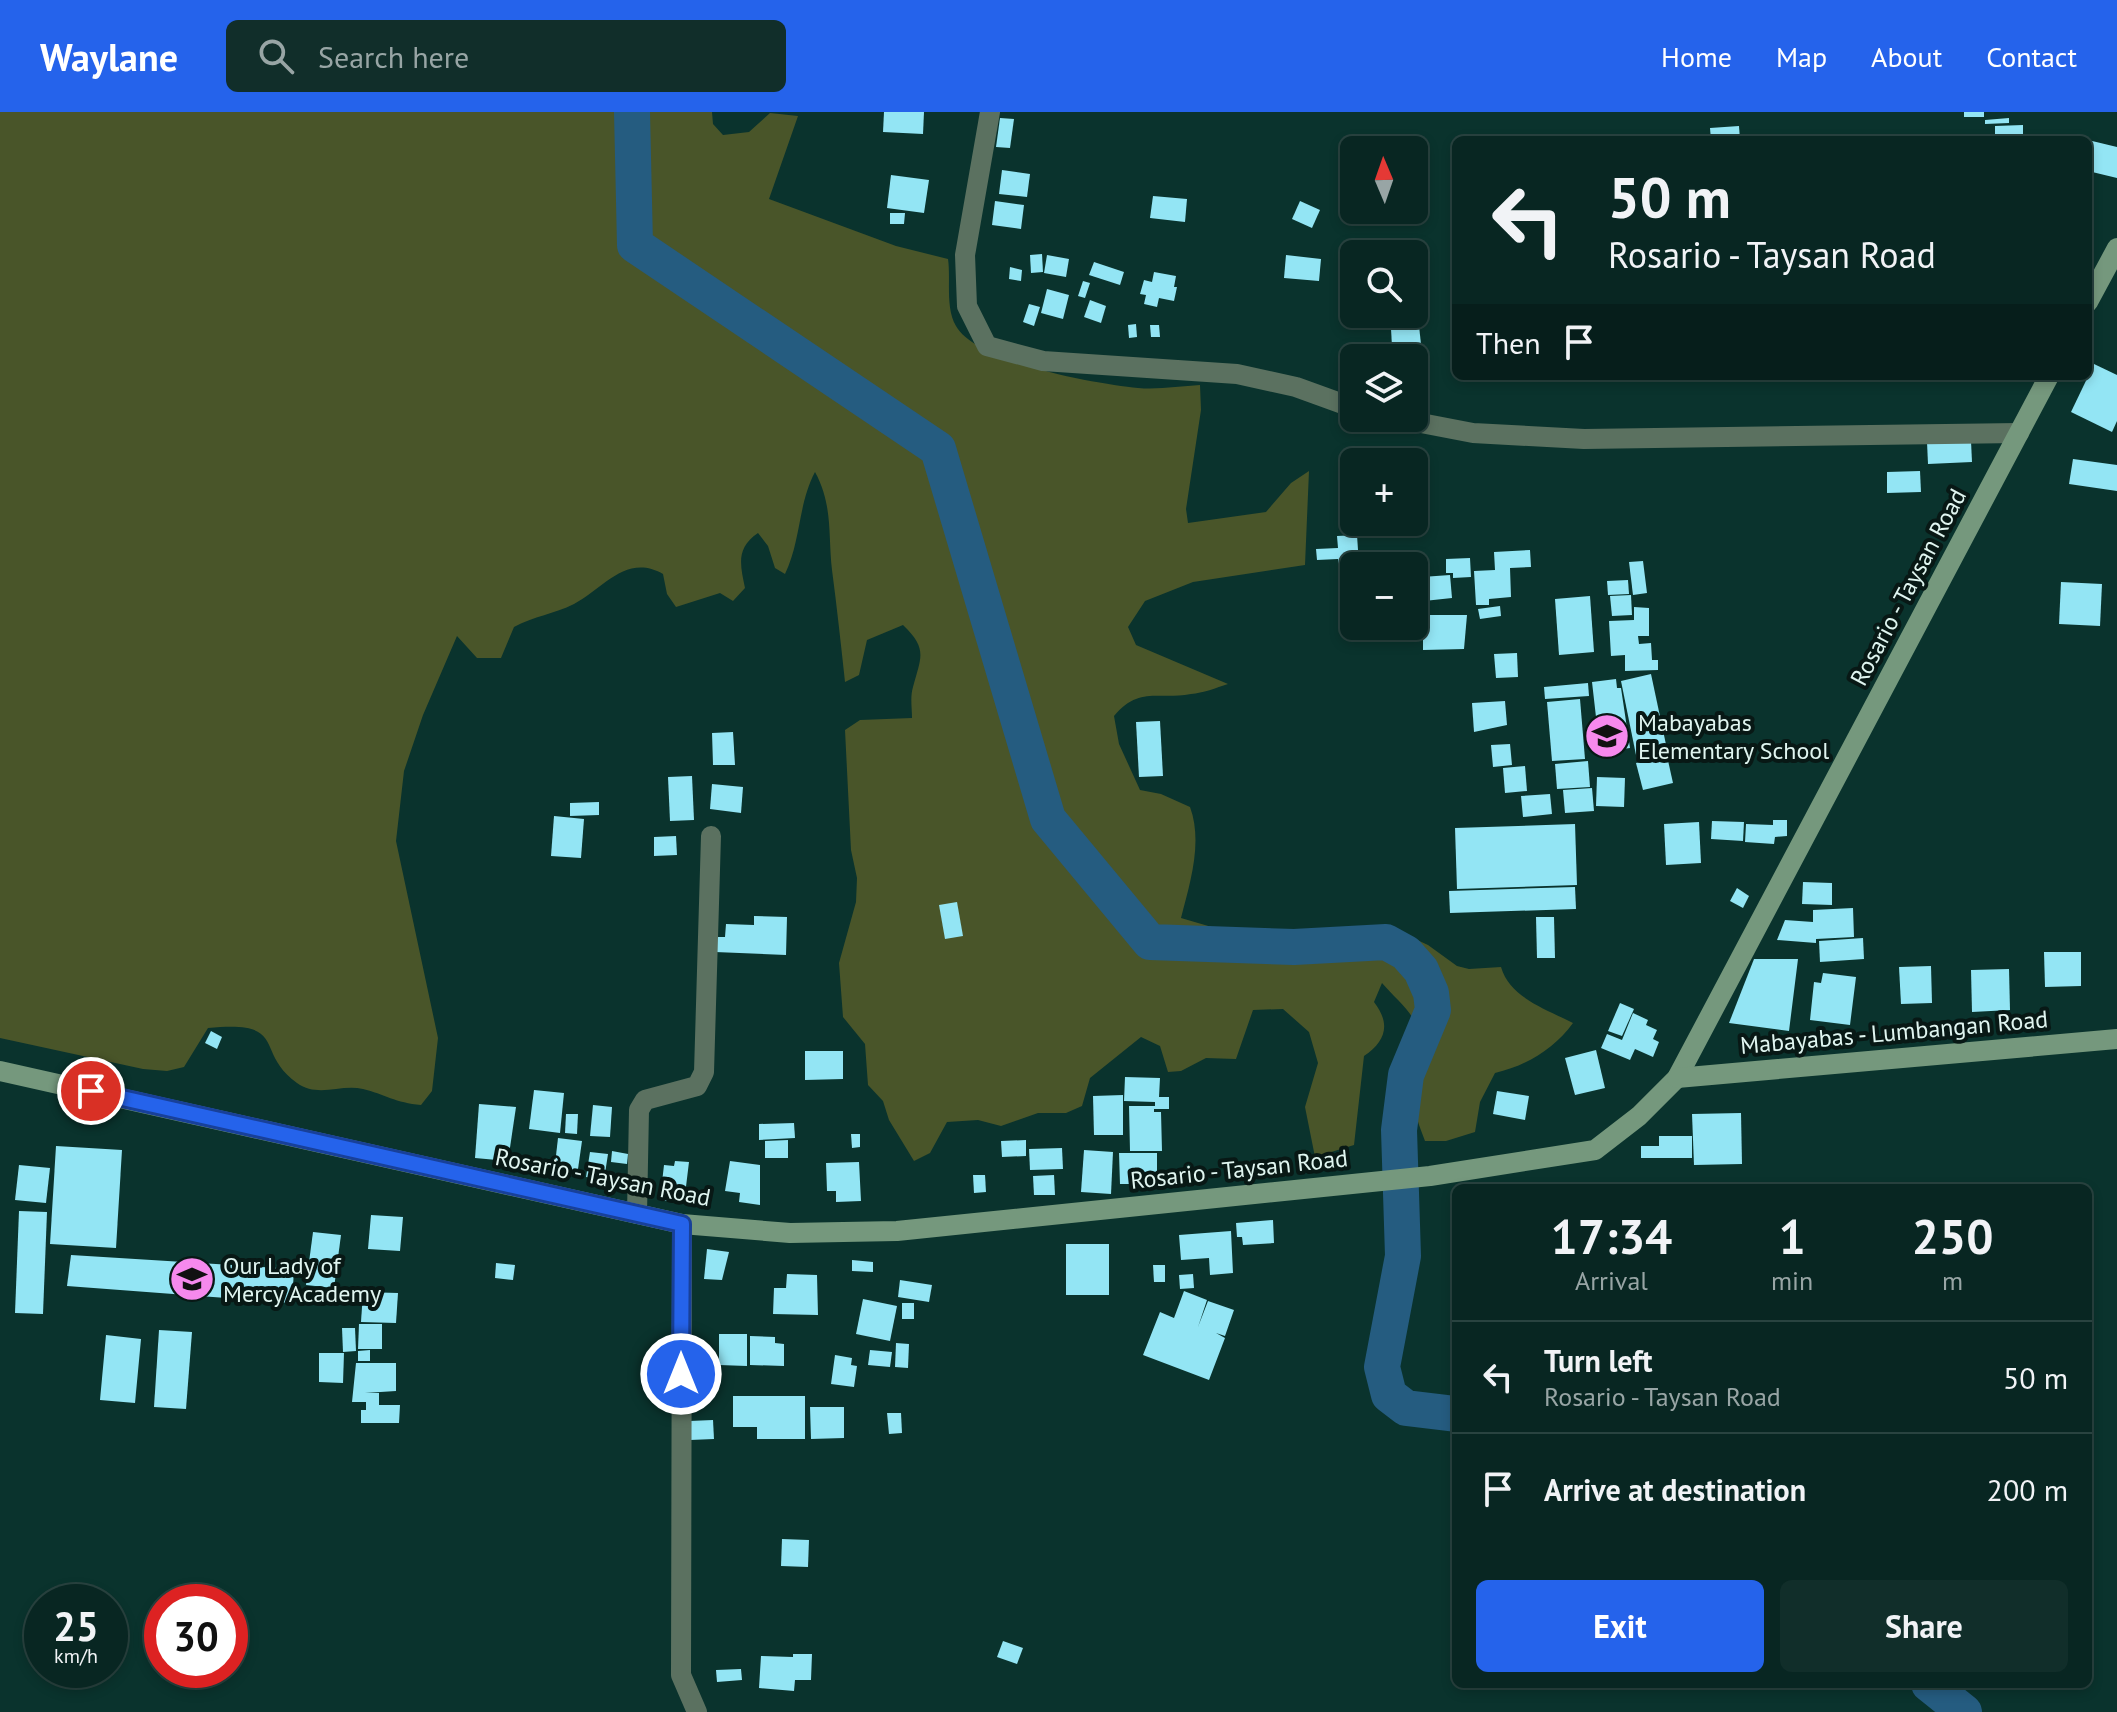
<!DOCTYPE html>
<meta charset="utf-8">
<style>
:root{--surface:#082622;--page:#112e2a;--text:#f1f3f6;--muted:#98a5a5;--line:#294340;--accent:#2563eb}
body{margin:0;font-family:"PT Sans",sans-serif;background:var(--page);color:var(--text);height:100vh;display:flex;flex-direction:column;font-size:30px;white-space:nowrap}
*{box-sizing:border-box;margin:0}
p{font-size:26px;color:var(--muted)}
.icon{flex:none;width:44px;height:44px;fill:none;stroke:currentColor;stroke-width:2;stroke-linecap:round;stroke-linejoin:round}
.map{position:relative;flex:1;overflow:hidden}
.side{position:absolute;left:1452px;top:1072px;width:640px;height:504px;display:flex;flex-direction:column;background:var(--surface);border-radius:12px;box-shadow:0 4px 12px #0003,0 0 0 2px var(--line)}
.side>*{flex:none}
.guide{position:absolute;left:1452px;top:24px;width:640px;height:244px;border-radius:12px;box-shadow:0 4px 12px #0003,0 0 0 2px var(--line);background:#082622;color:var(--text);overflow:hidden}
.needle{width:52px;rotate:358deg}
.controls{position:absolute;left:1340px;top:24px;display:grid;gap:16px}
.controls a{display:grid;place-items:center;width:88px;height:88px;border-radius:12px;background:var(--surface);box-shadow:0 4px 12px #0003,0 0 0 2px var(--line);font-size:40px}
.speed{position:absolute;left:24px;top:1472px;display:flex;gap:16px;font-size:40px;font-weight:700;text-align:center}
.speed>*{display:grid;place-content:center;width:104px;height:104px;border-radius:50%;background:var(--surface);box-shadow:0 4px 12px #0003,0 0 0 2px var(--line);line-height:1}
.speed small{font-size:20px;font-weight:400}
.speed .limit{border:12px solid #d22;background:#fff;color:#111}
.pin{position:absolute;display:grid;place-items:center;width:68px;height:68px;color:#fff;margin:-34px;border:4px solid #fff;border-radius:50%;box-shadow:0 2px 8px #0007}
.me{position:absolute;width:88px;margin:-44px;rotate:0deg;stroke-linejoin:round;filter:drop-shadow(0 0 6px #0008)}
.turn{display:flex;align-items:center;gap:28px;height:168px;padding:0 24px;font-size:36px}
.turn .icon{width:104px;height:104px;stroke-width:2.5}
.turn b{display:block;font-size:56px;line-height:68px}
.then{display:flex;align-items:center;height:76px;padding:0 24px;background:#0003;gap:16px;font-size:30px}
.eta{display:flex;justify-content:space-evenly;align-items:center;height:136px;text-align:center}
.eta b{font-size:48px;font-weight:700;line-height:56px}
.primary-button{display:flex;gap:16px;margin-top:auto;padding:16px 24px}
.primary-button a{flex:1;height:92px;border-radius:12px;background:var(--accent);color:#fff;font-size:32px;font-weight:700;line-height:92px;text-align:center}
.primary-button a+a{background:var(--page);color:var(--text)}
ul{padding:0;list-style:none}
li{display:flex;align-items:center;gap:24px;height:112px;padding:0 24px;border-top:2px solid var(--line)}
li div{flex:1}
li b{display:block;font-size:30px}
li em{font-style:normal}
header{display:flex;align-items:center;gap:48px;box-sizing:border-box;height:112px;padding:0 40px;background:var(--accent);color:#fff}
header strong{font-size:38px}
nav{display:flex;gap:44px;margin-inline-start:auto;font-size:28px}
.search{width:560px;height:72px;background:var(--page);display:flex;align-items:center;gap:20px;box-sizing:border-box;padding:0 28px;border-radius:12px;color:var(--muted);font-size:30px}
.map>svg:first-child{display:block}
.green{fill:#495529}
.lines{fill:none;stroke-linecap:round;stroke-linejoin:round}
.river{stroke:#255c80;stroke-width:36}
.building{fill:#93e5f4}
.minor{stroke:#5b7160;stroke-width:20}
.secondary{stroke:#75987d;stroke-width:20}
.route-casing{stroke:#184099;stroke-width:20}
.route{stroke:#2563eb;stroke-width:14}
.labels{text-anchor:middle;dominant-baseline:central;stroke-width:8;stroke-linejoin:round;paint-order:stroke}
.street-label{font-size:24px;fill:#e0f5f0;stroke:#081815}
.poi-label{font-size:24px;fill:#e0f5f0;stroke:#081815;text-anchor:start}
</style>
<header>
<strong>Waylane</strong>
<div class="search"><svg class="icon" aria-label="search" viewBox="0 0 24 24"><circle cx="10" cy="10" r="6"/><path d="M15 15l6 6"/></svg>Search here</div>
<nav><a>Home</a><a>Map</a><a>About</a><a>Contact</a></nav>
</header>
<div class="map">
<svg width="2117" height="1600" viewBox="0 0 2117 1600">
<rect width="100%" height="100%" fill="#0a332d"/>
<path class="green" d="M 0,0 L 712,0 L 713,12 L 723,23 L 749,20 L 770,1 L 798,4 L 769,87 L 896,134 L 948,147 C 951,167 945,195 956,214 C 977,251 1096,272 1138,276 C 1158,278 1180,274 1200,273 L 1201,298 L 1186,397 L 1188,411 L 1266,400 L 1291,371 L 1309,359 L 1305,453 L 1193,470 L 1145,489 L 1128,515 L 1136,533 L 1228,572 C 1216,576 1203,581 1191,582 C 1157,588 1139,574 1114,604 L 1119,632 L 1140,678 L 1161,682 L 1190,695 C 1203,730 1190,771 1181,806 L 1239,823 L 1402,821 L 1428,833 L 1457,854 L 1469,857 L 1501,855 C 1510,886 1546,897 1573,911 C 1554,937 1526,954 1495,961 L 1480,990 L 1475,1020 L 1446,1029 L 1425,1029 C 1419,1013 1412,997 1414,979 C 1417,955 1426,935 1415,910 C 1409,897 1392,883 1382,871 L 1374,890 C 1391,912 1386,929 1364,944 L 1354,1033 L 1315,1045 L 1305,995 L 1318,951 L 1309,920 L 1283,897 L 1253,898 L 1236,947 L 1206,946 L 1181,959 L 1168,960 L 1160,934 L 1141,925 L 1090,966 L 1082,994 L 1066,1001 L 1038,1001 L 1001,1014 L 978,1008 L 947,1010 L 930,1041 L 914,1049 L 889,1008 L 883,989 L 868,973 L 865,932 L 843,905 L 839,851 L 856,790 L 857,766 L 851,738 L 845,618 L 860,608 L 912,606 C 912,596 910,585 913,575 C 921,545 928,537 903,513 L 867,528 L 859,563 L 845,570 C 841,533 837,496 832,458 C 828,422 833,393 815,360 C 798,392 801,429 785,462 L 775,456 L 768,434 L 758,421 C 736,436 740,452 745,476 L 733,489 L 720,481 L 676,495 L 667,482 L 663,462 C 626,441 603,477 574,492 C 554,502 534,504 514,515 L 501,546 L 477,546 L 457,524 L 423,603 L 404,659 L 396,729 L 438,926 L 432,979 L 421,993 C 396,991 384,982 363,977 C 340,972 318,986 297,971 C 253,939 290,908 208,916 L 184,955 L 167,959 L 143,957 L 0,926 Z"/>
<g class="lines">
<g class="river">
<path d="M 632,0 L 635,133 L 938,337 L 1048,707 L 1150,830 L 1294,835 L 1386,830 L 1406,841 L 1421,858 L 1431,881 L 1433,898 L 1406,963 L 1399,1018 L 1403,1144 L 1382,1255 L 1389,1283 L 1406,1296 L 1456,1302"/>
<path d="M 1929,1572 L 1964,1600"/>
</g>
</g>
<g class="building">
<path d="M 884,0 L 924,0 L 923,22 L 883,20 Z"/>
<rect x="1964" y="0" width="20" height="5"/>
<path d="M 1000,6 L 1014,7 L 1010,36 L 996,35 Z"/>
<path d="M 2009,6 L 2009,11 L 1985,12 L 1985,8 Z"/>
<path d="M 2023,13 L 2023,24 L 1995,24 L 1995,14 Z"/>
<path d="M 1739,14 L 1740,28 L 1711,28 L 1710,16 Z"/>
<path d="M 2088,28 L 2117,35 L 2117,66 L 2088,59 Z"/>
<path d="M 1002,58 L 1030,62 L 1027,85 L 999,82 Z"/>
<path d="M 891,63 L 929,68 L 924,101 L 887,96 Z"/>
<path d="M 1153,84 L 1187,87 L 1185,110 L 1150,106 Z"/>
<path d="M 995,89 L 1024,93 L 1021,117 L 992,113 Z"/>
<path d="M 1300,89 L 1320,98 L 1312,116 L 1292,107 Z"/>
<path d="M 890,101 L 905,101 L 904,112 L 890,112 Z"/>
<path d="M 1042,142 L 1043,160 L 1031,161 L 1030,143 Z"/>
<path d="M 1047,143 L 1069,147 L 1066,165 L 1044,161 Z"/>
<path d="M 1286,143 L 1321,147 L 1319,169 L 1284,166 Z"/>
<path d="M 1094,150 L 1124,160 L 1120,173 L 1089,163 Z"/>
<path d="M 1010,155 L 1022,158 L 1021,169 L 1009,167 Z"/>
<path d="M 1154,160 L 1176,164 L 1174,175 L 1177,175 L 1174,189 L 1159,186 L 1157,195 L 1144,192 L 1146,183 L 1140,182 L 1144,168 L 1152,170 Z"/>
<path d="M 1083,169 L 1090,171 L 1085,186 L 1078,184 Z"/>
<path d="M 1047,177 L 1069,183 L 1063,207 L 1041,201 Z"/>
<path d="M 1090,188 L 1106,194 L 1101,211 L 1084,205 Z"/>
<path d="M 1029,192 L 1040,195 L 1034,214 L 1023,210 Z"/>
<path d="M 1136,212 L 1137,225 L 1129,226 L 1128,213 Z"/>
<path d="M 1150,213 L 1159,213 L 1160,225 L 1151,225 Z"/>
<path d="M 1419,214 L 1421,232 L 1392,234 L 1391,217 Z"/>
<path d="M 1427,238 L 1429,254 L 1414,256 L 1411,241 Z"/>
<path d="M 2094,252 L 2117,263 L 2117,309 L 2112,320 L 2071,300 Z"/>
<path d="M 1414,263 L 1418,263 L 1419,294 L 1414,294 Z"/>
<path d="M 1971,329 L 1972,350 L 1928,352 L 1927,330 Z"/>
<path d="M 1370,336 L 1407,337 L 1407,350 L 1370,350 Z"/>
<path d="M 2073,347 L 2117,353 L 2117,379 L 2069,372 Z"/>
<path d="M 1920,359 L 1921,380 L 1887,381 L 1887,360 Z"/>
<path d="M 1357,423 L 1359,453 L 1338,454 L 1338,447 L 1317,448 L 1316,437 L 1338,436 L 1337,424 Z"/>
<path d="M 1530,438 L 1531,455 L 1510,456 L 1511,485 L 1489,487 L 1489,493 L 1476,493 L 1474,459 L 1495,458 L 1494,440 Z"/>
<path d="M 1470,446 L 1471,465 L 1453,466 L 1453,461 L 1446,461 L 1446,447 Z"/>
<path d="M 1643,449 L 1647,481 L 1633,483 L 1629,450 Z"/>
<path d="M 1450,463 L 1452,486 L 1424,489 L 1422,465 Z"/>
<path d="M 1628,468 L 1629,482 L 1608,483 L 1607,469 Z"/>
<path d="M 2061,470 L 2102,472 L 2100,514 L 2059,512 Z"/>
<path d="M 1631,483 L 1632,503 L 1612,504 L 1610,484 Z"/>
<path d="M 1590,484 L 1594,540 L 1559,543 L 1555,487 Z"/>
<path d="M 1500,494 L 1501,504 L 1480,507 L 1478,497 Z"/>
<path d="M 1634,495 L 1649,496 L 1649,524 L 1638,524 L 1639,532 L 1651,531 L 1652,548 L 1658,548 L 1658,558 L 1625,559 L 1625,543 L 1611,544 L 1609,509 L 1634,508 Z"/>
<path d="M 1423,503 L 1467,503 L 1464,537 L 1423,538 Z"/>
<path d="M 1517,541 L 1518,565 L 1496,566 L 1494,542 Z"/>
<path d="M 1651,562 L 1668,642 L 1637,648 L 1621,569 Z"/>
<path d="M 1616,567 L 1617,576 L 1621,576 L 1630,636 L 1600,640 L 1592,570 Z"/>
<path d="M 1588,571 L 1589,584 L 1545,587 L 1544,575 Z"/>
<path d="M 1580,587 L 1585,647 L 1552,649 L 1547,590 Z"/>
<path d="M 1505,589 L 1507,613 L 1474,620 L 1472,591 Z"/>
<path d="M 1160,609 L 1163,664 L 1139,665 L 1136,610 Z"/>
<path d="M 733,620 L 735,653 L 713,653 L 712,621 Z"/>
<path d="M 1510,632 L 1512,653 L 1493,655 L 1491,633 Z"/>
<path d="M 1667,644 L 1673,671 L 1643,678 L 1636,651 Z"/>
<path d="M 1588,649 L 1590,675 L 1557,677 L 1555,652 Z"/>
<path d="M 1525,654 L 1527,679 L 1505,681 L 1503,656 Z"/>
<path d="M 692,664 L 694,708 L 670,709 L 668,665 Z"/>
<path d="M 1597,665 L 1625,666 L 1624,695 L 1596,694 Z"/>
<path d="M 712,672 L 743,675 L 741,701 L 710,697 Z"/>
<path d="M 1592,676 L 1594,699 L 1565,701 L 1563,678 Z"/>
<path d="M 1550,682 L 1552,702 L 1523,705 L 1521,684 Z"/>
<path d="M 599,690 L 599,703 L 570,704 L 570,691 Z"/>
<path d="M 554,704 L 584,707 L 581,746 L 551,744 Z"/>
<path d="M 1773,708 L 1787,708 L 1787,724 L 1775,725 L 1774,732 L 1745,730 L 1746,712 L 1773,713 Z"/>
<path d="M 1712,709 L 1744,710 L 1743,729 L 1711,727 Z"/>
<path d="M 1699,710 L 1701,751 L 1666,753 L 1664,712 Z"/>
<path d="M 1575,712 L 1577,773 L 1457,777 L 1455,716 Z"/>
<path d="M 676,724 L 677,743 L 654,744 L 654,725 Z"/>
<path d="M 1803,770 L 1832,771 L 1832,793 L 1802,792 Z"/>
<path d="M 1575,775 L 1576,797 L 1450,801 L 1449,779 Z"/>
<path d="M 1737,776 L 1749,784 L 1743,796 L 1730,789 Z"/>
<path d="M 957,790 L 963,824 L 945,827 L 939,793 Z"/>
<path d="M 1853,796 L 1854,825 L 1816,827 L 1816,831 L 1777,828 L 1785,808 L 1813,810 L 1813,798 Z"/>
<path d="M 754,804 L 787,805 L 786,843 L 715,840 L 715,825 L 725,825 L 726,812 L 754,813 Z"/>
<path d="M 1536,805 L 1554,805 L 1555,846 L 1537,846 Z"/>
<path d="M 1863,826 L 1864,847 L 1820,850 L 1819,829 Z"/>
<path d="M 2044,840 L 2081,840 L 2081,874 L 2045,875 Z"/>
<path d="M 1754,847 L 1798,847 L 1789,919 L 1729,911 Z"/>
<path d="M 1931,854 L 1932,891 L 1901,892 L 1899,855 Z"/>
<path d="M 2009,857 L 2010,898 L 1972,900 L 1971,858 Z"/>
<path d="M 1823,861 L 1856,865 L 1850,913 L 1810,908 L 1814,870 L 1821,871 Z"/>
<path d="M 1620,891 L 1634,897 L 1622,924 L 1608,919 Z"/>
<path d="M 1633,901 L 1648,908 L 1646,913 L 1657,918 L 1653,927 L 1659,930 L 1653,945 L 1635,937 L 1630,948 L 1601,936 L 1607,922 L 1622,928 Z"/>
<path d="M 211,919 L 222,925 L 217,937 L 205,931 Z"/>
<path d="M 1596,938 L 1605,976 L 1575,983 L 1565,946 Z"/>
<path d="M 805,939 L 843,939 L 843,967 L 805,968 Z"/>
<path d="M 1125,965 L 1160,966 L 1159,985 L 1169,985 L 1169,997 L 1154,997 L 1154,1000 L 1161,1000 L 1162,1039 L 1130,1039 L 1129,994 L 1155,994 L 1155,990 L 1124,989 Z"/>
<path d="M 534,978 L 564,981 L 560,1021 L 529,1017 Z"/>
<path d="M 1497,979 L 1529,984 L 1525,1008 L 1493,1002 Z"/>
<path d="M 1123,983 L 1123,1023 L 1094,1023 L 1093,984 Z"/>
<path d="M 479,992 L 516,995 L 508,1049 L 475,1046 Z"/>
<path d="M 593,993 L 612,995 L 610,1025 L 590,1024 Z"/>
<path d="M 1741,1001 L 1742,1052 L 1694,1053 L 1692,1002 Z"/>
<path d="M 566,1002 L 578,1002 L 577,1022 L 565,1021 Z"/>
<path d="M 794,1011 L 795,1026 L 759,1028 L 759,1012 Z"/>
<path d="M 851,1022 L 860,1022 L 860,1035 L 852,1036 Z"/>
<path d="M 1659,1024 L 1692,1024 L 1692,1046 L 1641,1046 L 1641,1034 L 1659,1034 Z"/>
<path d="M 558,1026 L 582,1029 L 577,1064 L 554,1061 Z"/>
<path d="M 788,1028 L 788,1046 L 765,1046 L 765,1029 Z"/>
<path d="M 1026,1028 L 1026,1044 L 1002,1045 L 1001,1029 Z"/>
<path d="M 56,1034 L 122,1038 L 116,1136 L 50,1132 Z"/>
<path d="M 1062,1036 L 1063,1057 L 1030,1058 L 1029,1037 Z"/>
<path d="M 1084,1038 L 1113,1040 L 1111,1082 L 1081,1080 Z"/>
<path d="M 612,1039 L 628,1042 L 627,1052 L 611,1050 Z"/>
<path d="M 590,1040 L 608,1042 L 604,1068 L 586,1065 Z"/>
<path d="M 1119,1041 L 1157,1041 L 1157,1072 L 1120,1072 Z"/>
<path d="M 675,1049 L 689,1050 L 684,1091 L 660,1088 L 664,1053 L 674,1054 Z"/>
<path d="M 730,1049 L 760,1053 L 760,1093 L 739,1090 L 740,1081 L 725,1079 Z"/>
<path d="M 859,1050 L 861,1089 L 836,1090 L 836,1079 L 827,1079 L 826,1051 Z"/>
<path d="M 19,1053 L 50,1056 L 46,1091 L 15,1088 Z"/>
<path d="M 973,1063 L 985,1063 L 986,1080 L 974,1081 Z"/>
<path d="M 1054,1063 L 1055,1083 L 1034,1083 L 1033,1064 Z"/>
<path d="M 19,1099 L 47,1100 L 43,1202 L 15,1201 Z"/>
<path d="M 371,1103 L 403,1105 L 400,1139 L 368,1137 Z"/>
<path d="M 1273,1108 L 1274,1131 L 1243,1133 L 1242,1125 L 1237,1125 L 1236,1111 Z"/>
<path d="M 1231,1119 L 1233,1161 L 1210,1163 L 1209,1146 L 1181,1148 L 1179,1123 Z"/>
<path d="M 313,1120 L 341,1123 L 334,1176 L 306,1173 Z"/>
<rect x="1066" y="1132" width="43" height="51"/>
<path d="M 707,1137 L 729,1140 L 722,1168 L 704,1167 Z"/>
<path d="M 71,1143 L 294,1157 L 292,1191 L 67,1174 Z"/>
<path d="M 852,1148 L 873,1150 L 873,1160 L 852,1159 Z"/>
<path d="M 496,1151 L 515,1153 L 513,1168 L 495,1166 Z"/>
<path d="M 1153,1153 L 1165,1153 L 1165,1170 L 1154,1170 Z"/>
<path d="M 787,1162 L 817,1163 L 818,1203 L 773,1202 L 774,1176 L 786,1176 Z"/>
<path d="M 1193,1162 L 1194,1176 L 1180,1177 L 1179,1163 Z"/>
<path d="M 900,1168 L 932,1173 L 929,1190 L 898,1185 Z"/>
<path d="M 1184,1179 L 1207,1188 L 1198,1215 L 1208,1189 L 1234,1198 L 1225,1224 L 1216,1221 L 1225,1226 L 1209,1268 L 1143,1243 L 1160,1200 L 1174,1206 Z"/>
<path d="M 363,1180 L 398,1181 L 396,1211 L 361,1210 Z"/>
<path d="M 863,1187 L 897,1194 L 890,1229 L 856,1222 Z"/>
<rect x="902" y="1191" width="12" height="16"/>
<path d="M 359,1212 L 382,1212 L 382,1237 L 358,1237 Z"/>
<path d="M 342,1216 L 355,1216 L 356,1239 L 343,1240 Z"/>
<path d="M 159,1218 L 192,1220 L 186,1297 L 154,1295 Z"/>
<path d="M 719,1222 L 747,1222 L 747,1254 L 719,1253 Z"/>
<path d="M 106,1223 L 141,1227 L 135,1291 L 100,1288 Z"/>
<path d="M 750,1224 L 775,1225 L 775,1231 L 784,1232 L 784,1254 L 750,1253 Z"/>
<path d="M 896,1231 L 909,1232 L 908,1256 L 895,1255 Z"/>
<path d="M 370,1238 L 370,1249 L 358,1249 L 358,1239 Z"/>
<path d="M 870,1238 L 892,1240 L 890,1255 L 868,1253 Z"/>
<path d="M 319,1241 L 344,1241 L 343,1271 L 319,1270 Z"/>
<path d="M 835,1243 L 852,1246 L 851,1253 L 857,1254 L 854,1275 L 831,1272 Z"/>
<path d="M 356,1251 L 396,1251 L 396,1279 L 365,1281 L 379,1281 L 379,1293 L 400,1293 L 399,1311 L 361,1311 L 361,1298 L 366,1298 L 366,1290 L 352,1290 Z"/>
<path d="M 733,1284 L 805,1284 L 805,1327 L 757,1327 L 757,1315 L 733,1315 Z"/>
<path d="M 810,1295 L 844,1295 L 844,1326 L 811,1327 Z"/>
<path d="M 887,1301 L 901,1301 L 902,1321 L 889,1322 Z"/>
<path d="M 713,1308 L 714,1327 L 690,1328 L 689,1309 Z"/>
<path d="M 782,1427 L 809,1428 L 808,1455 L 781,1454 Z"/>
<path d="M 1003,1529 L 1023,1536 L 1017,1552 L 997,1545 Z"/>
<path d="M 793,1542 L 812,1542 L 811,1568 L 795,1568 L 794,1579 L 759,1576 L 761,1544 L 793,1545 Z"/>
<path d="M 741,1557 L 742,1568 L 717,1570 L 716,1558 Z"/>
</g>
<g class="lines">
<g class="minor">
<path d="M 990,0 L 965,143 L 967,194 L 987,234 L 1043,249 L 1237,262 L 1296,275 L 1354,296"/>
<path d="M 1395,306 L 1473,321 L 1584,327 L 2019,321"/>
<path d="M 637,1102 L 639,998 L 645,988 L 697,974 L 704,960 L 711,724"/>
<path d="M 682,1112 L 681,1563 L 697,1600"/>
</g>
<g class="secondary">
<path d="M 2088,190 L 2117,136"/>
<path d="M 0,959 L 682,1112 L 790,1121 L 897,1119 L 1430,1064 L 1595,1038 L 1639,1004 L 1677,966 L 2049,264"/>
<path d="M 1677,966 L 2117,927"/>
</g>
</g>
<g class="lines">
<g class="route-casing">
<path id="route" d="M 91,979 L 682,1112 L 681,1262"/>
</g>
<use href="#route" class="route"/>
</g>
<defs>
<g id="school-disc" transform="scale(2.3)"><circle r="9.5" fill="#f689ed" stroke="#081815"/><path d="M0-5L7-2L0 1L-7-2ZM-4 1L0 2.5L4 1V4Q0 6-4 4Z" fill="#111"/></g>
</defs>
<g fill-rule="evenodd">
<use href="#school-disc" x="1607" y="624"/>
<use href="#school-disc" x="192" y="1167"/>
</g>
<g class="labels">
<g class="street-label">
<text transform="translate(1908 475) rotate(-62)">Rosario - Taysan Road</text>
<text transform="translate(1894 920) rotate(-5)">Mabayabas - Lumbangan Road</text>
<text transform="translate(1239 1057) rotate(-6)">Rosario - Taysan Road</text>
<text transform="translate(603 1065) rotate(11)">Rosario - Taysan Road</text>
</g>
<g class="poi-label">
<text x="1638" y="610">Mabayabas<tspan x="1638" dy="28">Elementary School</tspan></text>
<text x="223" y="1153">Our Lady of<tspan x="223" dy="28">Mercy Academy</tspan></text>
</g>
</g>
</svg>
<div class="controls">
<a><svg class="needle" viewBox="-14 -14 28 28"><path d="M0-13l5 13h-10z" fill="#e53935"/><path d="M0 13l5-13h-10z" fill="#98a5a5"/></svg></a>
<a><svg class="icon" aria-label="search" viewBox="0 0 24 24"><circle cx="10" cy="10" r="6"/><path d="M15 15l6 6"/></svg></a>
<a><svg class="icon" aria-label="layers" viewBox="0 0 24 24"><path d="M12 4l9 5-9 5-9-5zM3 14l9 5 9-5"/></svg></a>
<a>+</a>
<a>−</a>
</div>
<div class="speed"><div>25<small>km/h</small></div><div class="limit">30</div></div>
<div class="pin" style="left:91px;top:979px;background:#d93025"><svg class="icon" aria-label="arrive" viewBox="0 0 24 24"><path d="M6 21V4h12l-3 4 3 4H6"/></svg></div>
<svg class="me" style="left:681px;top:1262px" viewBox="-20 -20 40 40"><circle r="17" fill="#2563eb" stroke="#fff" stroke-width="3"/><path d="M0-11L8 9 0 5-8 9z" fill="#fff"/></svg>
<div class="guide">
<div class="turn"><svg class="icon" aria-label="left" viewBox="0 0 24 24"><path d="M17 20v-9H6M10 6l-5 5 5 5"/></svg><div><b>50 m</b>Rosario - Taysan Road</div></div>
<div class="then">Then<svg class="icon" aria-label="arrive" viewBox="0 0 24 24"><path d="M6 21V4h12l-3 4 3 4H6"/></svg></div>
</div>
<section class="side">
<div class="eta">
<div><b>17:34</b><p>Arrival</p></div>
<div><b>1</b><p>min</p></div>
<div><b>250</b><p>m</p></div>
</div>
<ul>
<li><svg class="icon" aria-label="left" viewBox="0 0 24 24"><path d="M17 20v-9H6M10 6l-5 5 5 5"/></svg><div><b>Turn left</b><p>Rosario - Taysan Road</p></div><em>50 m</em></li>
<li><svg class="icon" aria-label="arrive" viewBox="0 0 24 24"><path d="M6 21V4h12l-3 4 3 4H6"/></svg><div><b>Arrive at destination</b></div><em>200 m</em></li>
</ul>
<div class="primary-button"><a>Exit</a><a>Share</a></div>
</section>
</div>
